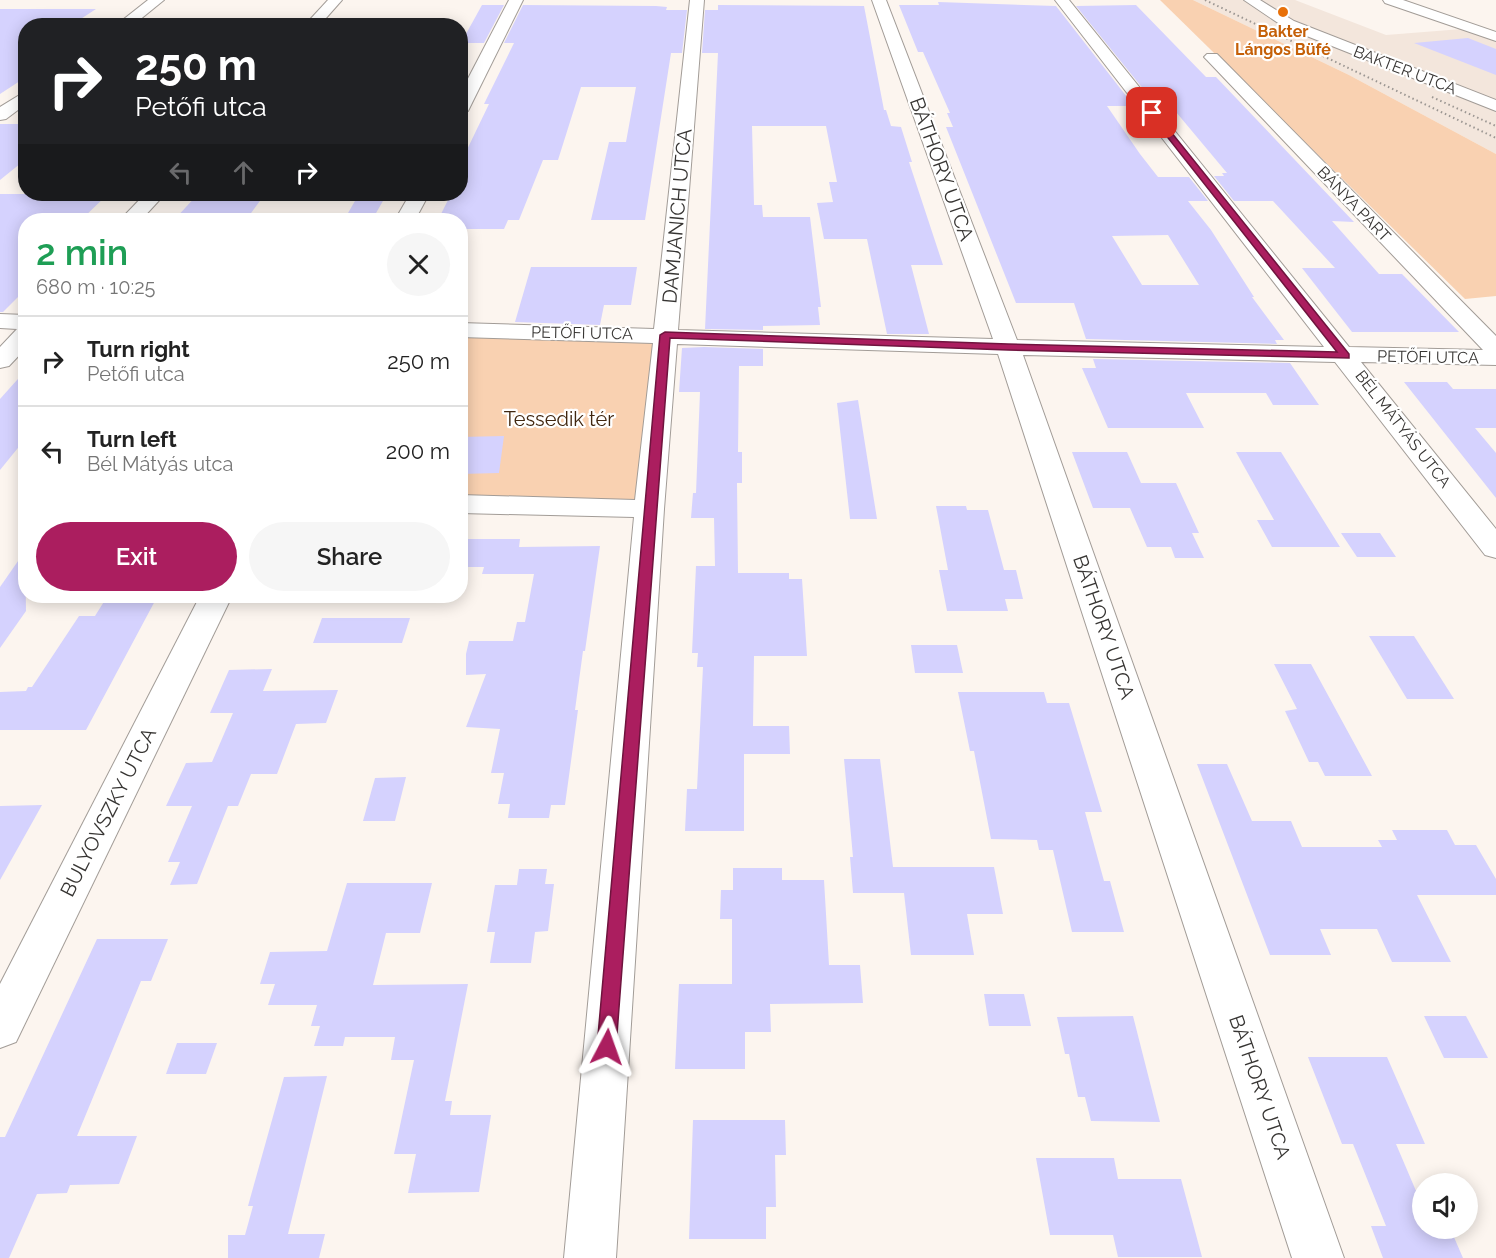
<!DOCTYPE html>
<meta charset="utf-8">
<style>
:root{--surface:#fff;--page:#f6f6f6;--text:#222;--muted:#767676;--line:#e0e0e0;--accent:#ab1e5f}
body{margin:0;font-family:Raleway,sans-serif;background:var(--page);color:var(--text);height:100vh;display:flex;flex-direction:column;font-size:22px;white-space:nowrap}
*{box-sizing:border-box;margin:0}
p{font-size:20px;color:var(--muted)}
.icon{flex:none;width:33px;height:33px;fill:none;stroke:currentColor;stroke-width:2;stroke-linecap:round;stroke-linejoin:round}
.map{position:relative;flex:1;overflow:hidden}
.sheet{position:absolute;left:18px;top:213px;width:450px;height:390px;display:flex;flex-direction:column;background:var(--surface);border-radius:24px;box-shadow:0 3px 15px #0003}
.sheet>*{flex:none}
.guide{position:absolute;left:18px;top:18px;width:450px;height:183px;border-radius:24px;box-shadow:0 3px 15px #0003;background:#202124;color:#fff;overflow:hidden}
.buttons{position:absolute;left:1412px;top:1173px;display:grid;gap:12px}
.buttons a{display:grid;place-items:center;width:66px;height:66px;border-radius:50%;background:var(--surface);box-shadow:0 3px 15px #0003;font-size:30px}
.pin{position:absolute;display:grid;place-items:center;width:51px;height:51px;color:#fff;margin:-26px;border-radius:12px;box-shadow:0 3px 9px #0006}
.me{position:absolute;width:66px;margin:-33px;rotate:4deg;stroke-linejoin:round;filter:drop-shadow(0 0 4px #0008)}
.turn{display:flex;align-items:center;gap:21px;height:126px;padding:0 18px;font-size:27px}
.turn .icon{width:78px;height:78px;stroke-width:2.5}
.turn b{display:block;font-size:42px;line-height:51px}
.lanes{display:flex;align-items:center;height:57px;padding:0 18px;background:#0003;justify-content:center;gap:30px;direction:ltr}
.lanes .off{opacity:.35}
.round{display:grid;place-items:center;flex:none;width:63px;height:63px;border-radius:32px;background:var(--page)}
.summary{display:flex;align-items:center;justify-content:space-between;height:102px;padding:0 18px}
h1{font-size:36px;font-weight:600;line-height:45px;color:#1e9e55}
.primary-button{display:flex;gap:12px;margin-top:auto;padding:12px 18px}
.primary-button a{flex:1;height:69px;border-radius:36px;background:var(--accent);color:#fff;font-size:24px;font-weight:600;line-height:69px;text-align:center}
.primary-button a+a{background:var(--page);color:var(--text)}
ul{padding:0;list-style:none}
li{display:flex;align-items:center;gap:18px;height:90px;padding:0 18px;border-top:2px solid var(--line)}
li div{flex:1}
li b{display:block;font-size:22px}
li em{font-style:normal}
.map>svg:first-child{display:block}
.built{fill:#f3e6dc}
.green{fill:#f9d1b1}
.building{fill:#d5d2fe;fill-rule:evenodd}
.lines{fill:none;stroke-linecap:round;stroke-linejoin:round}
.minor-casing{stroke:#a29c97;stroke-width:2}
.tertiary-casing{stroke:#a29c97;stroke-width:2}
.minor{fill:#fff;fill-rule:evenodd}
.tertiary{fill:#fff;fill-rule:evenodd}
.rail{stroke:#9b9692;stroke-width:2;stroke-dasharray:1.5 3;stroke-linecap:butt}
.route{fill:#ab1e5f;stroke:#6f143e;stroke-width:1.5}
.food-dot{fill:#e8710a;stroke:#fff;stroke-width:2}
.labels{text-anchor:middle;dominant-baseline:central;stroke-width:4.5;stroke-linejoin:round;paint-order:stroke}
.far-food-label{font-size:16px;font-weight:bold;fill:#c56008;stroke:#fff}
.far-street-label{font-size:16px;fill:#373533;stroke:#fff}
.street-label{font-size:20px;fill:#373533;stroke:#fff}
.park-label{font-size:20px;fill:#412710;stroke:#fff}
</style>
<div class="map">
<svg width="1496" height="1258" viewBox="0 0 1496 1258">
<rect width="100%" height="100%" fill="#fcf5ef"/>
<path class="built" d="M 1193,0 L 1295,0 L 1386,35 L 1462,29 L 1496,41 L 1496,154 L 1349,75 Z"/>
<g class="green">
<path d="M 1160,0 L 1193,0 L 1349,75 L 1496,154 L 1496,296 L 1465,299 Z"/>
<path d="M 461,330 L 665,335 L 649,509 L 461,504 Z"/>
</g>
<g class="building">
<path d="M 938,2 L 1056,6 L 1134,106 L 1107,106 L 1140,154 L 1158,177 L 1189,177 L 1208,201 L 1188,201 L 1211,230 L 1254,297 L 1252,297 L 1284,340 L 1275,340 L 1277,344 L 1086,339 L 1074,303 L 1016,303 L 946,127 L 953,127 L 947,113 L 950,113 L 923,52 L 918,52 L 899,5 L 939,5 ZM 1168,235 L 1199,285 L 1142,285 L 1112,236 Z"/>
<path d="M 482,5 L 504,5 L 484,43 L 461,43 Z"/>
<path d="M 523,5 L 656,6 L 667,7 L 666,10 L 687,10 L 682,53 L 671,53 L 645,220 L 591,220 L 609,142 L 626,142 L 636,87 L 581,87 L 558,160 L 543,160 L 519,220 L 508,220 L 504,229 L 460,229 L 460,220 L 438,220 L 451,194 L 460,194 L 460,173 L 466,160 L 462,160 L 489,104 L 484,104 L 514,43 L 504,43 Z"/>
<path d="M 718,5 L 864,6 L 884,110 L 886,110 L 891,126 L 901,127 L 912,162 L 909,162 L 943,265 L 911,265 L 929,334 L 887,334 L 867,239 L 824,239 L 817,203 L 833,202 L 829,182 L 837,182 L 826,126 L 752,126 L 754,205 L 762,205 L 763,217 L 810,217 L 821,307 L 818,307 L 820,325 L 763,326 L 763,330 L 705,329 L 718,53 L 702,53 L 705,10 L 718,10 Z"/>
<path d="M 1136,5 L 1206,77 L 1216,77 L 1354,222 L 1332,221 L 1379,274 L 1402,274 L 1459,332 L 1352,332 L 1302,268 L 1335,268 L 1273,201 L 1234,201 L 1214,176 L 1224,176 L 1222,173 L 1227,173 L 1171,106 L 1157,106 L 1076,6 Z"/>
<path d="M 0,9 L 96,9 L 70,26 L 26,26 L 26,77 L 0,94 Z"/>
<path d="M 1468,38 L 1496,49 L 1496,75 L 1414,43 Z"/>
<path d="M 0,124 L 26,124 L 26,159 L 0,180 Z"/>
<path d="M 0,194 L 108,194 L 81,220 L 26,220 L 26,289 L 3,312 L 0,312 Z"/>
<path d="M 198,194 L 265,194 L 246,220 L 174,220 Z"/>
<path d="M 359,194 L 387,194 L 372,220 L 344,220 Z"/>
<path d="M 531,267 L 637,267 L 631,305 L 604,305 L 600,325 L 515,322 Z"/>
<path d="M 704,347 L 763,349 L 763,366 L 739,366 L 738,452 L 742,452 L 742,483 L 737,483 L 738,573 L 789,573 L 789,579 L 802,579 L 807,656 L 754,656 L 753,726 L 789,726 L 790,754 L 744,754 L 744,831 L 685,831 L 687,789 L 697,789 L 703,667 L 697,667 L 698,653 L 692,653 L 696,566 L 715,566 L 714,518 L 691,518 L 693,493 L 696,493 L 700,392 L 679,392 L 682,348 Z"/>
<path d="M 1093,359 L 1290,363 L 1319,405 L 1273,405 L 1266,393 L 1186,393 L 1204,428 L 1108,428 L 1082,368 L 1096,368 Z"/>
<path d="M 26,370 L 26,438 L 0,470 L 0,399 Z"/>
<path d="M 1404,382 L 1447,382 L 1453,389 L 1496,389 L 1496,428 L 1475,428 L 1496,453 L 1496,498 Z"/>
<path d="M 858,400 L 872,488 L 877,519 L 850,519 L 837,403 Z"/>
<path d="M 504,436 L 499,473 L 460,474 L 460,437 Z"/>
<path d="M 1072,452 L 1127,452 L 1141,483 L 1176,483 L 1199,533 L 1192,533 L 1204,558 L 1175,558 L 1171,547 L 1147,547 L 1130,508 L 1093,508 Z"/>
<path d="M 1236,452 L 1281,452 L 1340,547 L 1272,547 L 1257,520 L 1274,520 Z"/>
<path d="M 936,506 L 966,506 L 967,510 L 988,510 L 1004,570 L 1016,570 L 1023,599 L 1005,599 L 1008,611 L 947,611 L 939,570 L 948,570 Z"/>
<path d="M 1341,533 L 1380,533 L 1396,557 L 1357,557 Z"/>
<path d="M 460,539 L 520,539 L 519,547 L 600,546 L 585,651 L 583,651 L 575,710 L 578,710 L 565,805 L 551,805 L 549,818 L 508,818 L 510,804 L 498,804 L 504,773 L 491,773 L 500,729 L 466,727 L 486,674 L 466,675 L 466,654 L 469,641 L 513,641 L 517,622 L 525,622 L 534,574 L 482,574 L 484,567 L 460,567 Z"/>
<path d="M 25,551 L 26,611 L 0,648 L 0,587 Z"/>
<path d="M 156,599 L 86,730 L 0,730 L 0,692 L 26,691 L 28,687 L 32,687 L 79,616 L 95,616 L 105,600 Z"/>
<path d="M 322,618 L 410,618 L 402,643 L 313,643 Z"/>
<path d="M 1369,636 L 1414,636 L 1454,699 L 1407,699 Z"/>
<path d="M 911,645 L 957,645 L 963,673 L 915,673 Z"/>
<path d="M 1274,664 L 1311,664 L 1372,776 L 1325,776 L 1318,762 L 1309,762 L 1285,711 L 1297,709 Z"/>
<path d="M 272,669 L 263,691 L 338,690 L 326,723 L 296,724 L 277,774 L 251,774 L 238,806 L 228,806 L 197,884 L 170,885 L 180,862 L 168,862 L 192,806 L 166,806 L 186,763 L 212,762 L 233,713 L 210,713 L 229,670 Z"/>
<path d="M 958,692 L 1044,692 L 1047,703 L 1069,703 L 1102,812 L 1085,812 L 1104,881 L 1110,881 L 1124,932 L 1072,932 L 1053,850 L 1039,850 L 1037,840 L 991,839 L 974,751 L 970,751 Z"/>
<path d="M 844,759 L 880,759 L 893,867 L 994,867 L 1003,914 L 967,914 L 974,955 L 911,955 L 904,893 L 853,893 L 850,857 L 853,857 Z"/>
<path d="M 1197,764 L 1227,764 L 1252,821 L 1291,821 L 1302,847 L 1382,847 L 1378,840 L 1397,840 L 1392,830 L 1447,830 L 1455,845 L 1476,845 L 1496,879 L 1496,895 L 1417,895 L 1451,962 L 1392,962 L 1377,929 L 1320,929 L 1331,955 L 1270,955 Z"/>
<path d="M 406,777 L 395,821 L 363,821 L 375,778 Z"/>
<path d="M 42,805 L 0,880 L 0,806 Z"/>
<path d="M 733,868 L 782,868 L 782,880 L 824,880 L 829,965 L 860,965 L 863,1003 L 770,1004 L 771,1032 L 745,1032 L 745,1069 L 675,1069 L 679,984 L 732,984 L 732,919 L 720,919 L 721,890 L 733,890 Z"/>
<path d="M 519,869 L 547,869 L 545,884 L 554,884 L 548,931 L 535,932 L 531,963 L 490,963 L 495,932 L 487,932 L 495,885 L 517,885 Z"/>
<path d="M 347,883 L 432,883 L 420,933 L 386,933 L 373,985 L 468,984 L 445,1101 L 452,1101 L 450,1115 L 491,1115 L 479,1192 L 408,1193 L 416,1154 L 394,1154 L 414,1060 L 391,1060 L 395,1037 L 345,1037 L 343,1046 L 314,1046 L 320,1026 L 311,1026 L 317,1005 L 268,1005 L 275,984 L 260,984 L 270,952 L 327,951 Z"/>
<path d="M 97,939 L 168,939 L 151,981 L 141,981 L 77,1136 L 137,1136 L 119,1184 L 70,1185 L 67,1193 L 37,1194 L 9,1258 L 0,1258 L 0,1137 L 5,1137 Z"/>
<path d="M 984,994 L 1024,994 L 1031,1026 L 989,1026 Z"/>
<path d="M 1133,1016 L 1160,1122 L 1091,1121 L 1085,1097 L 1078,1097 L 1069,1054 L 1065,1054 L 1057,1017 Z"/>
<path d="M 1424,1016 L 1466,1016 L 1488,1058 L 1444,1058 Z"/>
<path d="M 177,1043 L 217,1043 L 206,1074 L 166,1074 Z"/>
<path d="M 1308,1057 L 1387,1057 L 1425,1144 L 1396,1144 L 1422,1205 L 1422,1228 L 1450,1228 L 1463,1258 L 1383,1258 L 1371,1226 L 1386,1226 L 1353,1144 L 1342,1144 Z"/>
<path d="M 327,1076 L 288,1234 L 325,1234 L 319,1258 L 228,1258 L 228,1235 L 245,1235 L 253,1206 L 248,1206 L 284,1077 Z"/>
<path d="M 693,1120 L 785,1120 L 786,1155 L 775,1155 L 776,1207 L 766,1207 L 766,1239 L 689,1239 Z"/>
<path d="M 1036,1158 L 1114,1158 L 1118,1179 L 1181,1179 L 1202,1257 L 1118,1257 L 1113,1235 L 1050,1235 Z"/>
</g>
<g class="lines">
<g class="minor-casing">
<g id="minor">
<path d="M 148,0 L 164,0 L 132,26 L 115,26 Z"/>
<path d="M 328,0 L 342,0 L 319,26 L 304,26 Z"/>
<path d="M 509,0 L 523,0 L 468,111 L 460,116 L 460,94 Z"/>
<path d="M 690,0 L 704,0 L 678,330 L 993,339 L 872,0 L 886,0 L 1017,340 L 1324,347 L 1055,0 L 1069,0 L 1349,347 L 1483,350 L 1207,60 L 1204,57 L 1207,54 L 1217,54 L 1496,336 L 1496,365 L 1361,362 L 1496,529 L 1496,558 L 1485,555 L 1335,362 L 1023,355 L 1344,1258 L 1292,1258 L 998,354 L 677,344 L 664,509 L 616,1258 L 564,1258 L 634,517 L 460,513 L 460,495 L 635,500 L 653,343 L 460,337 L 460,323 L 654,329 Z"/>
<path d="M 1244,0 L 1260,0 L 1294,21 L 1496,100 L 1496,111 L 1284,27 Z"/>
<path d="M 26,91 L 26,104 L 6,119 L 0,120 L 0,107 Z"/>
<path d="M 145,194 L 165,194 L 141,220 L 120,220 Z"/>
<path d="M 410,194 L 429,194 L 415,220 L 395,220 Z"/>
<path d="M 0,314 L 26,315 L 26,348 L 9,366 L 0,368 L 0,347 L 17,329 L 0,328 Z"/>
<path d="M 200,596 L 232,596 L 16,1042 L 0,1048 L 0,984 Z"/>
</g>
</g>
<g class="tertiary-casing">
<path id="tertiary" d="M 1383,0 L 1403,0 L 1496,32 L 1496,41 L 1385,3 Z"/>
</g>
<use href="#minor" class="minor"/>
<use href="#tertiary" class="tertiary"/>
<g class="rail">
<path d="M 1205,0 L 1496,138"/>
<path d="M 1432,97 L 1496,126"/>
</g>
</g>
<path class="route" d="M 1150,112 L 1155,112 L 1349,354 L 1349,358 L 1008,350 L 670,338 L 616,1047 L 614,1053 L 607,1055 L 600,1053 L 597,1047 L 660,335 L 665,332 L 1008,344 L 1337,352 L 1150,115 Z"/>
<circle class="food-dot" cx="1283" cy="12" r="6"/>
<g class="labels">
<g class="far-food-label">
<text x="1283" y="31">Bakter<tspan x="1283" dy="18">Lángos Büfé</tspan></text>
</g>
<g class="far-street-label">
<text transform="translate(1405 70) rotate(21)">BAKTER UTCA</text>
<text transform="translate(1354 204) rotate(46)">BÁNYA PART</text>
<text transform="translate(582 333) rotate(1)">PETŐFI UTCA</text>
<text transform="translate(1428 357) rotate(1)">PETŐFI UTCA</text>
<text transform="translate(1403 429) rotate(52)">BÉL MÁTYÁS UTCA</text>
</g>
<g class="street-label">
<text transform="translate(942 169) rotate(70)">BÁTHORY UTCA</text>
<text transform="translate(677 216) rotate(-85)">DAMJANICH UTCA</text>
<text transform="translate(1104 627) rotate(71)">BÁTHORY UTCA</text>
<text transform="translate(108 812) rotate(-63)">BULYOVSZKY UTCA</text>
<text transform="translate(1260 1087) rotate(71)">BÁTHORY UTCA</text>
</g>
<g class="park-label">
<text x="559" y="419">Tessedik tér</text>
</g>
</g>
</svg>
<div class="buttons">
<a><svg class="icon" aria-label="sound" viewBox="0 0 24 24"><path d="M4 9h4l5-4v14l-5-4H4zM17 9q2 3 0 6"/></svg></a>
</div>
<div class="pin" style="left:1152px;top:113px;background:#d93025"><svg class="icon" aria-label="arrive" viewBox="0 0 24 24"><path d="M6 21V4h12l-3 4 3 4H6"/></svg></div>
<svg class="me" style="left:607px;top:1047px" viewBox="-20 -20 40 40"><path d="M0-17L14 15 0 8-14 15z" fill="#ab1e5f" stroke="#fff" stroke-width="4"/></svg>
<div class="guide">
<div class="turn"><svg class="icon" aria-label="right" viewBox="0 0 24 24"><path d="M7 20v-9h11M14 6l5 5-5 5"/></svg><div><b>250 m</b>Petőfi utca</div></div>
<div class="lanes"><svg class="icon off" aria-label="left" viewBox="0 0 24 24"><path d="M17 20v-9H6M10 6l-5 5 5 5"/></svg><svg class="icon off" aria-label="ahead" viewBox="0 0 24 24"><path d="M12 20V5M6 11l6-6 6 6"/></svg><svg class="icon" aria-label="right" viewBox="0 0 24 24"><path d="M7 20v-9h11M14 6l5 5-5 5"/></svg></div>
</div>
<section class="sheet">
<div class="summary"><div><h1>2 min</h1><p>680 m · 10:25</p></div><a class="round"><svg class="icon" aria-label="close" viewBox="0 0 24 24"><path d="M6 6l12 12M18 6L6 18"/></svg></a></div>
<ul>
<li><svg class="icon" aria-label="right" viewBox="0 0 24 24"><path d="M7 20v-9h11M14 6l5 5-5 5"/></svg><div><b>Turn right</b><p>Petőfi utca</p></div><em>250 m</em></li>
<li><svg class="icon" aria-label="left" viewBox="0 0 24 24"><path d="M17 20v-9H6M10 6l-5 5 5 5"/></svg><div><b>Turn left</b><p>Bél Mátyás utca</p></div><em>200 m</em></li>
</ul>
<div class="primary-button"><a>Exit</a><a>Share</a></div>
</section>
</div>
